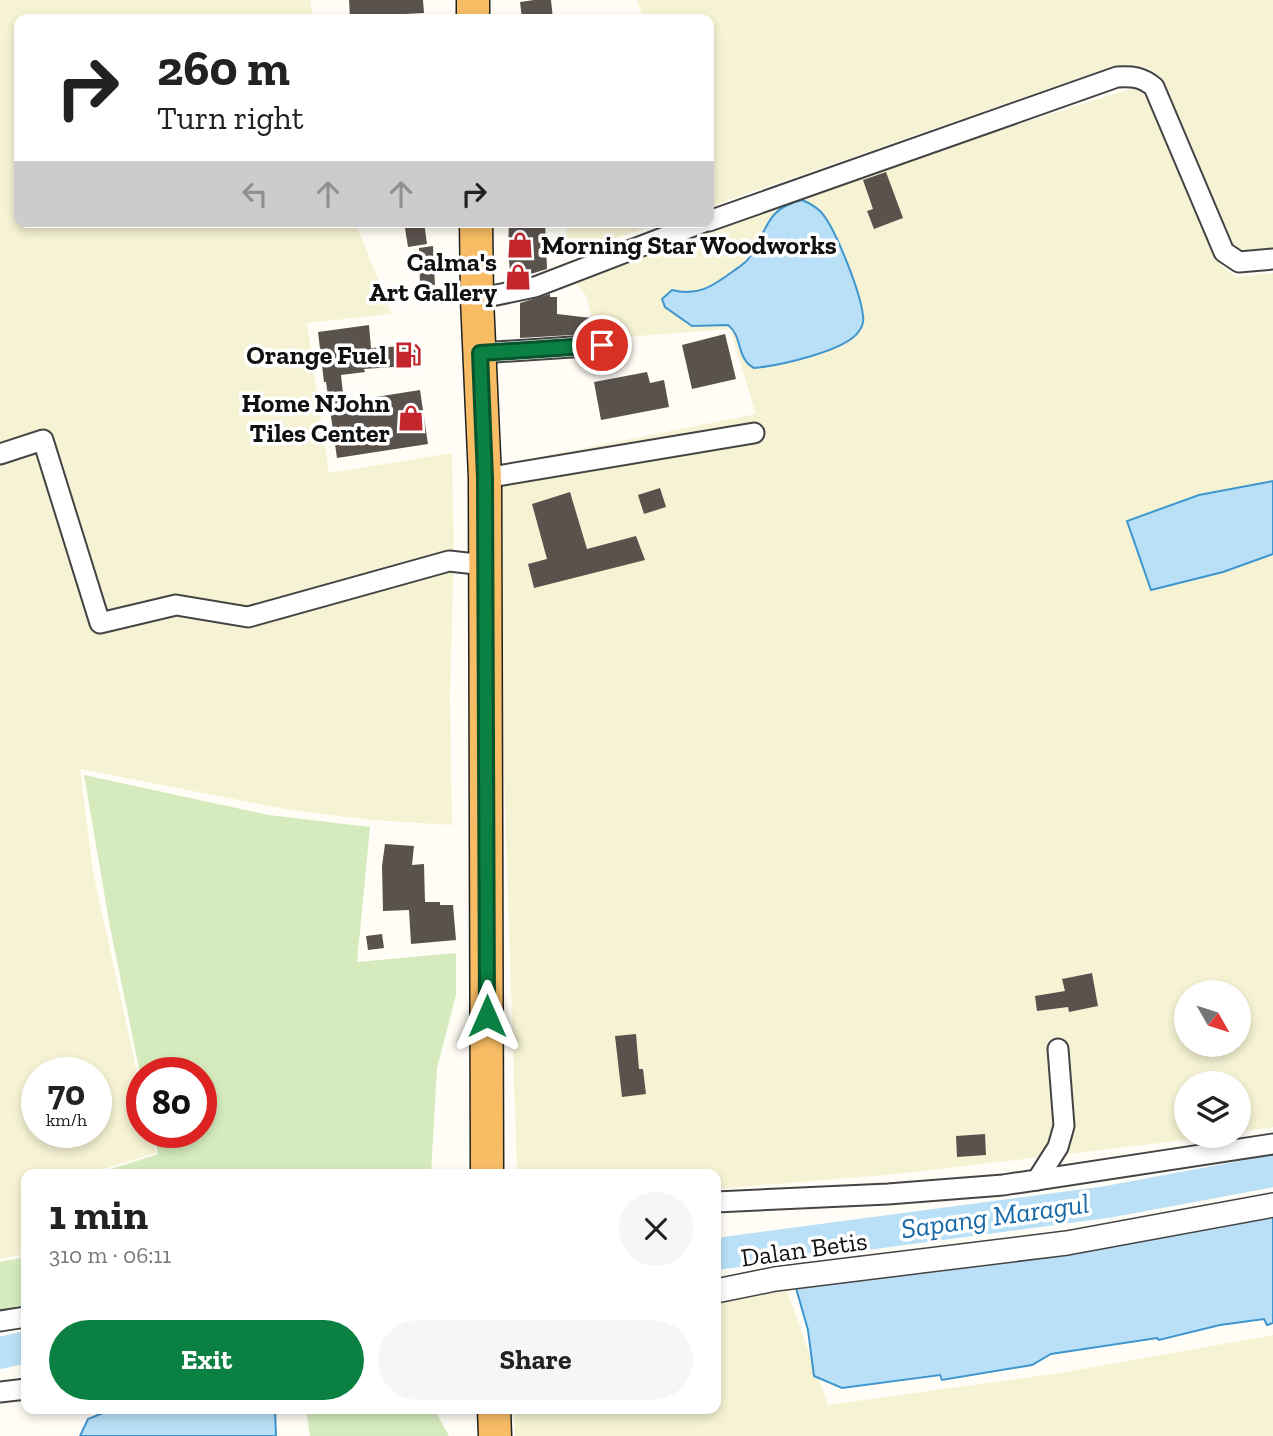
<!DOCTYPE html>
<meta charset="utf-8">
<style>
:root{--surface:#fff;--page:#f6f6f6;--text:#222;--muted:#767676;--accent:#0b8043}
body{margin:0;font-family:"Zilla Slab",serif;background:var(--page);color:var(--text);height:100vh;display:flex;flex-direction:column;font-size:26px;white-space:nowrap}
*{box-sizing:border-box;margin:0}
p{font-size:23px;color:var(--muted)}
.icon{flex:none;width:38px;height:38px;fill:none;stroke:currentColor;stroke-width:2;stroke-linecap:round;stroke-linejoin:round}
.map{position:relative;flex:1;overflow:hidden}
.panel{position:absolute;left:21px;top:1169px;width:700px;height:245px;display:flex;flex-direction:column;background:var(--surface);border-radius:14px;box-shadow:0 4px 10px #0003}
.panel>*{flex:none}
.banner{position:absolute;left:14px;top:14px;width:700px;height:214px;border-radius:14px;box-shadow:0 4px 10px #0003;background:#fff;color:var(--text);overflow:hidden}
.needle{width:46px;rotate:129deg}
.controls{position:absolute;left:1174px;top:980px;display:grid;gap:14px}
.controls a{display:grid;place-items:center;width:77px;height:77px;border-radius:50%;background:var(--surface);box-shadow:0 4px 10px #0003;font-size:35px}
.speed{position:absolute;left:21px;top:1057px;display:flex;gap:14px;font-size:35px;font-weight:700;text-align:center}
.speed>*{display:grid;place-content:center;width:91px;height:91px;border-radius:50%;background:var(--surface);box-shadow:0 4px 10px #0003;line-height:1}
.speed small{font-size:18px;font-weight:400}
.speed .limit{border:10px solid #d22;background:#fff;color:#111}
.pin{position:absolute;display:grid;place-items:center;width:60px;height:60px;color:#fff;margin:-30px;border:4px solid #fff;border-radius:50%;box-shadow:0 2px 7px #0007}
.me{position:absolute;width:77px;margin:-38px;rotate:0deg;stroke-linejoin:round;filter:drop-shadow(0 0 5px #0008)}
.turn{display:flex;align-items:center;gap:24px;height:147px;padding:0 28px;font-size:32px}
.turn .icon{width:91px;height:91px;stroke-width:2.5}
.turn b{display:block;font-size:49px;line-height:60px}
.lanes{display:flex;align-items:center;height:66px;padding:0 28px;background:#0003;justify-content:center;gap:35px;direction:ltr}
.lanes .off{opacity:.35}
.round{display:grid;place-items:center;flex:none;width:74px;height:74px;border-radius:37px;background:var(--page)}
.overview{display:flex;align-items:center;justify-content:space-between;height:119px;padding:0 28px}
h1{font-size:42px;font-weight:800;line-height:52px}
.button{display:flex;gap:14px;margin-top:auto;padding:14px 28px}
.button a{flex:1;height:80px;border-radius:42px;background:var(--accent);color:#fff;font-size:28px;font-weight:800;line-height:80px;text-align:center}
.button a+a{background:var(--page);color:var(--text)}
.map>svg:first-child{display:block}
.farmland{fill:#f6f3d4;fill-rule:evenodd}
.green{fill:#d5ebbd}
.water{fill:#b9e0f7;stroke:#3f96cf;stroke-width:2}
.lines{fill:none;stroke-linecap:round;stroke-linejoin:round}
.river{stroke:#b9e0f7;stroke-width:32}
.building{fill:#5a524d}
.minor-casing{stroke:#444;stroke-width:23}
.tertiary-casing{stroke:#444;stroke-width:26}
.trunk-casing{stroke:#222;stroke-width:35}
.minor{stroke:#fff;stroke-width:19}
.tertiary{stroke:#fff;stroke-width:23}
.trunk{stroke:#f7bc64;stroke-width:32}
.route-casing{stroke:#07532c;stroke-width:18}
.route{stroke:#0b8043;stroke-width:12}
.labels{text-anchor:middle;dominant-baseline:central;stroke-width:7;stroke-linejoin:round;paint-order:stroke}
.poi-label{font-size:26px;font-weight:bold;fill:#111;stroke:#fff;text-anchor:end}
.street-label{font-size:26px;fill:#111;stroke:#fff}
.water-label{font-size:28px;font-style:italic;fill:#1768a6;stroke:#fff}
</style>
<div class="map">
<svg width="1273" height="1436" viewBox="0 0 1273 1436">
<rect width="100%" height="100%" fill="#fffdf5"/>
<g class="farmland">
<path d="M 0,0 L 310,0 L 314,19 L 19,19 L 19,222 L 355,222 L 392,314 L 307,323 L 329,473 L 452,453 L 454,551 L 450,697 L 452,825 L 372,820 L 290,810 L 80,769 L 93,872 L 142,1095 L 142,1132 L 151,1132 L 156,1153 L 86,1174 L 26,1174 L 26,1254 L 0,1259 ZM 37,1073 L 96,1073 L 96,1132 L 37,1132 Z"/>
<path d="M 637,0 L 1273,0 L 1273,250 L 1242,251 L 1233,244 L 1163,79 L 1148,68 L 1108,68 L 709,207 L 709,19 L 643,19 Z"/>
<path d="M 1134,88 L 1150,98 L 1221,265 L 1236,277 L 1273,273 L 1273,1127 L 1239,1132 L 1239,1083 L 1186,1083 L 1186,1136 L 1219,1136 L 896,1174 L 716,1189 L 716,1174 L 517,1174 L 494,466 L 756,414 L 730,329 L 599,339 L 585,294 L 571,278 L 823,185 ZM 1186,992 L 1239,992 L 1239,1045 L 1186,1045 Z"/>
<path d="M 567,222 L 663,222 L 565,256 Z"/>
<path d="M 784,1282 L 828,1405 L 1060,1373 L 1273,1335 L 1273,1436 L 515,1436 L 514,1409 L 716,1409 L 716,1300 Z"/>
</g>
<g class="green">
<path d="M 84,775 L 269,815 L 370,827 L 357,962 L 456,953 L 456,995 L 437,1068 L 431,1174 L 96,1174 L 158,1154 L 153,1132 L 201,1132 L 201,1073 L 142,1073 L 142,1083 L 110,927 Z"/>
<path d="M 26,1257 L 26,1313 L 0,1319 L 0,1262 Z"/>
<path d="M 306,1409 L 434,1409 L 449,1436 L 310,1436 Z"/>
</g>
<g class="water">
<path d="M 802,200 C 809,203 815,206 820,211 C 835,226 861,294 863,316 C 864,321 862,327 859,331 C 847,351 777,366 754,368 C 736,359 743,336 728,325 L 692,326 L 665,307 L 662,299 L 672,290 C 697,297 713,286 732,272 C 737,268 745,264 749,258 C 768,233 763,209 802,200 Z"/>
<path d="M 1273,481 L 1273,554 L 1223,572 L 1151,590 L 1127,521 L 1199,495 Z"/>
<path d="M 1273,1216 L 1273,1323 L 1267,1325 L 1264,1319 L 1220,1325 L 1159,1340 L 1157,1338 L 1051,1354 L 1032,1365 L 942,1380 L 940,1375 L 842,1388 L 814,1376 L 808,1330 L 794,1281 Z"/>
<path d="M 113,1409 L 275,1409 L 276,1436 L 80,1436 L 88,1419 Z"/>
</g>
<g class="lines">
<g class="river">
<path d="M 716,1254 L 1107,1202 L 1273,1171"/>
<path d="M 0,1353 L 26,1347"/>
</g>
</g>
<g class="building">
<path d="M 349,0 L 423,0 L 424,13 L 350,17 Z"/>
<path d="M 534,0 L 551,0 L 553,19 L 522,19 L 520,2 Z"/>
<path d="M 886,172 L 903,218 L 874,229 L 867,211 L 873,209 L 863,180 Z"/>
<path d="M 404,222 L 424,222 L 427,244 L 408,247 Z"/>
<path d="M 509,222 L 545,222 L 547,269 L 511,280 L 508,251 Z"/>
<path d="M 433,246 L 435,285 L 420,284 L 419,248 Z"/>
<path d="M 550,294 L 550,297 L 557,297 L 557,314 L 591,318 L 589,334 L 520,338 L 520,303 Z"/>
<path d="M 369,325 L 371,348 L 421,345 L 423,365 L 364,369 L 365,372 L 341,375 L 344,402 L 420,390 L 428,444 L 337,458 L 326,382 L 324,382 L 318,332 Z"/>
<path d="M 725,334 L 736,379 L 692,389 L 682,345 Z"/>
<path d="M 647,372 L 650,383 L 664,380 L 669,407 L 601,420 L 594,382 Z"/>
<path d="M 660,488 L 666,507 L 644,514 L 638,495 Z"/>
<path d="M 570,492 L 587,549 L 636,536 L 645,560 L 534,588 L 528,564 L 547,559 L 532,504 Z"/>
<path d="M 385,844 L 414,846 L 412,865 L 424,864 L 425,902 L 440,902 L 440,905 L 453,905 L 456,940 L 411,944 L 409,910 L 383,911 L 382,866 Z"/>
<path d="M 382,934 L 384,948 L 368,950 L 366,936 Z"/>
<path d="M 1092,973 L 1098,1006 L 1069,1012 L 1068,1007 L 1037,1011 L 1035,996 L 1065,991 L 1062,979 Z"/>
<path d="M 636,1034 L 639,1069 L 643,1069 L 646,1094 L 622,1097 L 615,1036 Z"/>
<path d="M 985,1134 L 986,1155 L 957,1157 L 956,1136 Z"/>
</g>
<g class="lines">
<g class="minor-casing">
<g id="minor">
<path d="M 709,221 L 1117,77 C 1133,76 1142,77 1154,87 L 1224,252 L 1239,262 L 1273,259"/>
<path d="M 477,299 L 535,287 L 704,222"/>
<path d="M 480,353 L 602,345"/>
<path d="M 0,454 L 43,440 L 100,623 L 176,605 L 248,617 L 449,561 L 485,565"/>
<path d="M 485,478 L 754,433"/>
<path d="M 1037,1180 L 1058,1147 L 1064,1126 L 1058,1049"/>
<path d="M 716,1202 L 888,1194 L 1003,1185 L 1273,1144"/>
<path d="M 0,1321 L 26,1317"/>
<path d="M 0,1392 L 26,1389"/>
</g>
</g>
<g class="tertiary-casing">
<path id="tertiary" d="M 716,1291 L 775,1279 L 1067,1243 L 1273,1205"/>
</g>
<g class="trunk-casing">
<g id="trunk">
<path d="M 473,0 L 473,19"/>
<path d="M 476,222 L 477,299 L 485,478 L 487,1174"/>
<path d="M 494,1409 L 495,1436"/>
</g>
</g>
<use href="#minor" class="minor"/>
<use href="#tertiary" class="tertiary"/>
<use href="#trunk" class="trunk"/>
</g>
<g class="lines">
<g class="route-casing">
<path id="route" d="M 487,1016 L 485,478 L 480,353 L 602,345"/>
</g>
<use href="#route" class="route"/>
</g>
<defs>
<g id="shop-bare" transform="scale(2.1)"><path d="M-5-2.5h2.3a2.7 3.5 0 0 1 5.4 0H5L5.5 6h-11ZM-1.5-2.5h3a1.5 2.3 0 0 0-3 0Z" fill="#c4262e" stroke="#fff" stroke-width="2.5" paint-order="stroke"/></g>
<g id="fuel-bare" transform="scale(2.1)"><path d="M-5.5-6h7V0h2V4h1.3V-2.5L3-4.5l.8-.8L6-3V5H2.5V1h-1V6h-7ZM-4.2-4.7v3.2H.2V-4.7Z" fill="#c4262e" stroke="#fff" stroke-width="2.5" paint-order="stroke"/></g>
</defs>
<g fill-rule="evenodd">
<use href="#shop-bare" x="520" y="245"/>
<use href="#shop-bare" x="518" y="277"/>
<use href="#fuel-bare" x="408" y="355"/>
<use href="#shop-bare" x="411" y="418"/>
</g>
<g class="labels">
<g class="poi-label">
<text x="541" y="245" text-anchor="start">Morning Star Woodworks</text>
<text x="497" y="262">Calma's<tspan x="497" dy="30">Art Gallery</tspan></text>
<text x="387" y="355">Orange Fuel</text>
<text x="390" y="403">Home NJohn<tspan x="390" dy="30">Tiles Center</tspan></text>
</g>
<g class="street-label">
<text transform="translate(804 1249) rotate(-8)">Dalan Betis</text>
</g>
<g class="water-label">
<text transform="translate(995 1216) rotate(-8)">Sapang Maragul</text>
</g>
</g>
</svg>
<div class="controls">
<a><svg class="needle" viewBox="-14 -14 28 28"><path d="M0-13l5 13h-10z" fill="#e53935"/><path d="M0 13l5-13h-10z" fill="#767676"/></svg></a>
<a><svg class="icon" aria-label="layers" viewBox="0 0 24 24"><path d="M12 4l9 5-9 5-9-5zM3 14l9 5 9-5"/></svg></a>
</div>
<div class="speed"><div>70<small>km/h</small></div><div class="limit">80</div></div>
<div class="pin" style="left:602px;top:345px;background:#d93025"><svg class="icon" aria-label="arrive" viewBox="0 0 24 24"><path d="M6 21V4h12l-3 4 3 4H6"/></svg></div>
<svg class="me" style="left:487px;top:1016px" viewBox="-20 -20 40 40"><path d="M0-17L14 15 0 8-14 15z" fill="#0b8043" stroke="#fff" stroke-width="4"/></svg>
<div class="banner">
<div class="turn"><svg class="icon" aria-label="right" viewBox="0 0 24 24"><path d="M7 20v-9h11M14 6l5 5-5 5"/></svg><div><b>260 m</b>Turn right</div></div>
<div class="lanes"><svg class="icon off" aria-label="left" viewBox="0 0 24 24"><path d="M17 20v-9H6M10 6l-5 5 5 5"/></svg><svg class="icon off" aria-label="ahead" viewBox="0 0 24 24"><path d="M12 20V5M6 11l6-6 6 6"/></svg><svg class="icon off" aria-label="ahead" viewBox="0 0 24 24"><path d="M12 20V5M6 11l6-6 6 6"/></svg><svg class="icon" aria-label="right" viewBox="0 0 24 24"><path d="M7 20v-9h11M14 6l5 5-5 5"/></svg></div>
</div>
<section class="panel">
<div class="overview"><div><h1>1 min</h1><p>310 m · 06:11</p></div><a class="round"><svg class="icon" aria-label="close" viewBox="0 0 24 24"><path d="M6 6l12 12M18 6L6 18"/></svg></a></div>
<div class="button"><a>Exit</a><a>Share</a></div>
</section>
</div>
